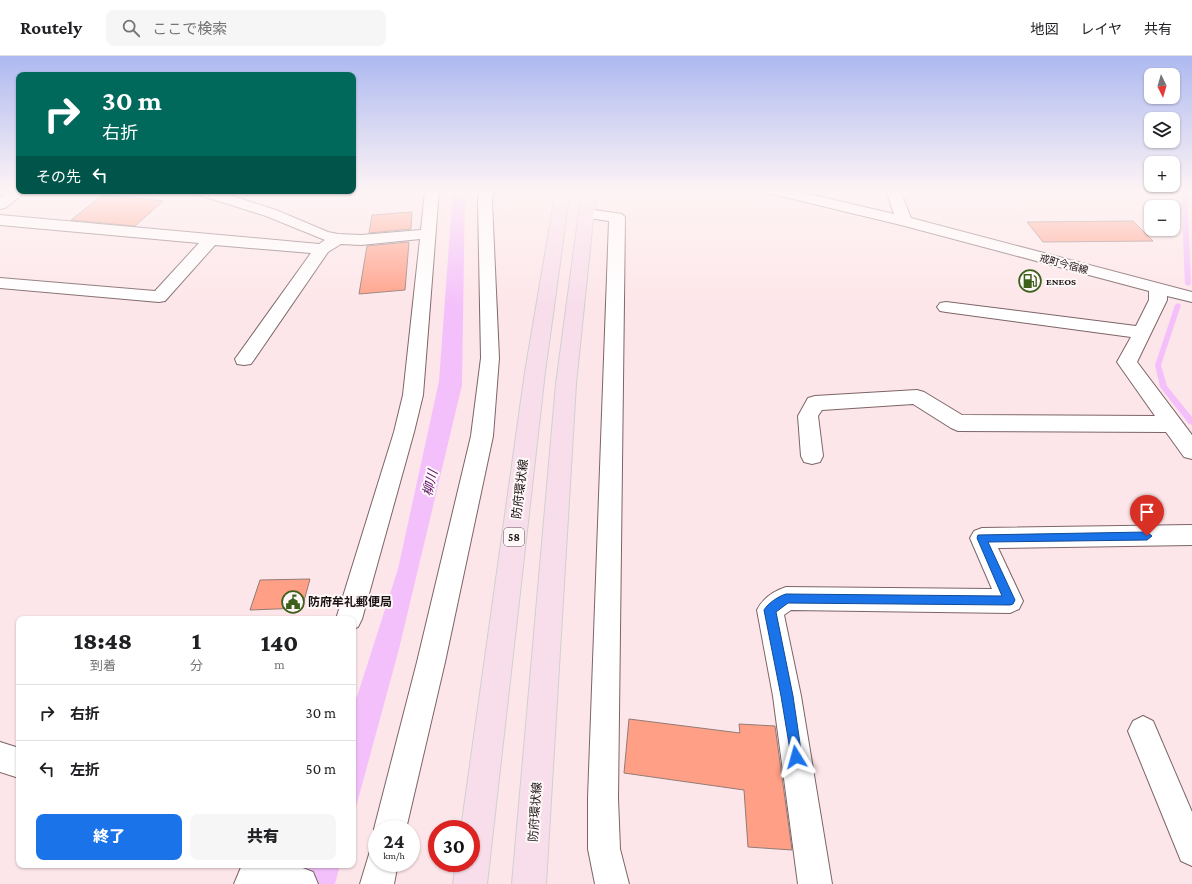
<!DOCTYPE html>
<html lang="ja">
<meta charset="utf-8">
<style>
:root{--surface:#fff;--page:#f6f6f6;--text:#202124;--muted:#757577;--line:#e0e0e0;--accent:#1a73e8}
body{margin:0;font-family:"Crimson Pro","Noto Sans JP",serif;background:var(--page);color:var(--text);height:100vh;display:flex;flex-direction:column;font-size:15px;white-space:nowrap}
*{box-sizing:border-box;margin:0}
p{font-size:13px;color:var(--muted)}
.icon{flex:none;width:22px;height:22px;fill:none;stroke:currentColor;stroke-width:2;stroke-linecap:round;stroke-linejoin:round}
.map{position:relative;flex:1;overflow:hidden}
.panel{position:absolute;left:16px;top:560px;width:340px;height:252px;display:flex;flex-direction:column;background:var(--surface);border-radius:8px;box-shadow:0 1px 3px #0004}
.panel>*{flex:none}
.top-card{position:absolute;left:16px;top:16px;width:340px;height:122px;border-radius:8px;box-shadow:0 1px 3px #0004;background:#00695c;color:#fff;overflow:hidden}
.needle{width:26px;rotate:175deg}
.buttons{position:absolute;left:1144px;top:12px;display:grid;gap:8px}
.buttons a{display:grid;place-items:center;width:36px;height:36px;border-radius:8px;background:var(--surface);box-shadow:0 1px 3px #0004;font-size:20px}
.speed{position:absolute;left:368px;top:764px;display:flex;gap:8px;font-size:20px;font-weight:700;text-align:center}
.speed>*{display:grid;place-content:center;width:52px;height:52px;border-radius:50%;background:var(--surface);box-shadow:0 1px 3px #0004;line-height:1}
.speed small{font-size:10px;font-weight:400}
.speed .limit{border:6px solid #d22;background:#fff;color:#111}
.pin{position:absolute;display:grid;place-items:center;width:34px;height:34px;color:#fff;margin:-41px -17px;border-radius:50% 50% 50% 0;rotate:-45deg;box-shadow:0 0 4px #0007}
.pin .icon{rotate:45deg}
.me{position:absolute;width:44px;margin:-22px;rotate:352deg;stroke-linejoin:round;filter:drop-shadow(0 0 3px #0008)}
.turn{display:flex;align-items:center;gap:14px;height:84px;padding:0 20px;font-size:18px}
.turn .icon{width:52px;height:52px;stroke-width:2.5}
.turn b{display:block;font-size:28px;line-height:34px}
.then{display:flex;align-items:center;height:38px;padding:0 20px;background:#0003;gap:8px;font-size:15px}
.eta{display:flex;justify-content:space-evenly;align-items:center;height:68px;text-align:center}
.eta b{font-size:24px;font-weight:800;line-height:28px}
.cta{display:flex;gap:8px;margin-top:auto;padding:8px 20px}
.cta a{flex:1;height:46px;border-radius:8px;background:var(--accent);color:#fff;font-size:16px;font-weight:800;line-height:46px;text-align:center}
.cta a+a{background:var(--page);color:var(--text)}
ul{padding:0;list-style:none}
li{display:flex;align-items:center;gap:12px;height:56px;padding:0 20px;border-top:1px solid var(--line)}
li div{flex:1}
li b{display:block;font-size:15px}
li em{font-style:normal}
header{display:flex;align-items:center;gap:24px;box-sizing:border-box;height:56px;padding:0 20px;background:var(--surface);border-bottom:1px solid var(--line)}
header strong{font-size:19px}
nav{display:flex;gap:22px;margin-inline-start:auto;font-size:14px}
.search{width:280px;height:36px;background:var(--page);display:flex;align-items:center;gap:10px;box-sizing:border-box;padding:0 14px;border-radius:8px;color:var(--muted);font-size:15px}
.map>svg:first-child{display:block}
.water{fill:#f4c0fb}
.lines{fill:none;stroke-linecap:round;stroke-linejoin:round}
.stream{fill:#f4c0fb;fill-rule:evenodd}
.building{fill:#ff9f86;stroke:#937b75}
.minor-casing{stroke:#7c6467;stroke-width:2}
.major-casing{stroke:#d1cfd0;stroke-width:2}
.minor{fill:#fff;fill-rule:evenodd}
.major{fill:#f8deeb;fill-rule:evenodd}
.route{fill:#1a73e8;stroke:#114b97}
.labels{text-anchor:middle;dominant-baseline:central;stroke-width:4;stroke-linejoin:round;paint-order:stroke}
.far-street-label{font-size:10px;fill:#1a1112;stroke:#fef8f9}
.far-poi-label{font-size:10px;font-weight:bold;fill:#1a1112;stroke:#fef8f9;text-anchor:start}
.shield{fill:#fef8f9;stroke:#5e5657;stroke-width:1}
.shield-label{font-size:11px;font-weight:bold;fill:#1a1112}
.street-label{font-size:12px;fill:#1a1112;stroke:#fef8f9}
.poi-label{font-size:12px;font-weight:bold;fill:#1a1112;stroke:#fef8f9;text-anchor:start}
.water-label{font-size:13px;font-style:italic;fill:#580863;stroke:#fef8f9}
</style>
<header>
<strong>Routely</strong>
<div class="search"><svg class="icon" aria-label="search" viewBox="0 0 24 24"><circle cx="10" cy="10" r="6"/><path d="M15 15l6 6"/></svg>ここで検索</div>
<nav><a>地図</a><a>レイヤ</a><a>共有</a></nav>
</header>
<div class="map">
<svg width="1192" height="828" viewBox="0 0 1192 828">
<rect width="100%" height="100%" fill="#fde6e9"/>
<g class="water">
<path d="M 453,134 L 465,134 L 462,329 L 399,593 L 353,762 L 353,653 L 398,513 L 439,325 Z"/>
<path d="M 301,809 L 340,809 L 335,828 L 294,828 Z"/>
</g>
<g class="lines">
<g class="stream">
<path d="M 1181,134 L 1187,134 L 1191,228 L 1188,230 L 1185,228 Z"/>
<path d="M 1178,247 L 1181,249 L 1161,309 L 1167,330 L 1192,361 L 1192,369 L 1189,368 L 1160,331 L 1155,309 L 1175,249 Z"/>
</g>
</g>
<g class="building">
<path d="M 103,139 L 163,145 L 135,170 L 71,164 Z"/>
<path d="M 412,156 L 411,173 L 369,177 L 372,159 Z"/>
<path d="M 1133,165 L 1153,185 L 1043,186 L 1027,166 Z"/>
<path d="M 409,186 L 405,234 L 359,238 L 367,190 Z"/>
<path d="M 310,523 L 302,552 L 250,554 L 260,524 Z"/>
<path d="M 629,663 L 740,677 L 739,668 L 775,670 L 792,794 L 748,791 L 744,734 L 624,717 Z"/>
</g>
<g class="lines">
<g class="minor-casing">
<g id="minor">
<path d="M 12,134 L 27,135 L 5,152 L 0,153 L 0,142 Z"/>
<path d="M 425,134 L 439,134 L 423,339 L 414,376 L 362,563 L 358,571 L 353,573 L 353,563 L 336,563 L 394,376 L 403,339 L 420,183 L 361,189 L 341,188 L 328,196 L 251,308 L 244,309 L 237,308 L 235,303 L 311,197 L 215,189 L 165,245 L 159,246 L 0,232 L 0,222 L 155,235 L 199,187 L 0,169 L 0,159 L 319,188 L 325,184 L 266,160 L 196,138 L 194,135 L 216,135 L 276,154 L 328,176 L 338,178 L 361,179 L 421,174 Z"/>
<path d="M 480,134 L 494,134 L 492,146 L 499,302 L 493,380 L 445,606 L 406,773 L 377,773 L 377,780 L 374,773 L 417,606 L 471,380 L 481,302 L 478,146 Z"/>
<path d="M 766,134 L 792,134 L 894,158 L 886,134 L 900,134 L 911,162 L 1192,236 L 1192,246 L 1167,240 L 1167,244 L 1137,306 L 1192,379 L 1192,403 L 1184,401 L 1166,376 L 958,375 L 951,372 L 913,348 L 822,354 L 818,360 L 823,400 L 820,406 L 812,408 L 804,406 L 801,400 L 798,360 L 808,342 L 815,340 L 917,334 L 924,336 L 962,359 L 1155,360 L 1117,306 L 1131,281 L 946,256 L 940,255 L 937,251 L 940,247 L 946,246 L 1136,270 L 1149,244 L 1149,235 L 901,169 L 768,137 Z"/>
<path d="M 587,153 L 622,158 L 625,161 L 618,742 L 620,793 L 629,828 L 595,828 L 588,793 L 588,742 L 609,165 L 582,161 L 579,158 L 582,155 Z"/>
<path d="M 1192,469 L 1192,489 L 998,492 L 1023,545 L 1019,553 L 1010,557 L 791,554 L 784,559 L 801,640 L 832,828 L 798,828 L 773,640 L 757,554 C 763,542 774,535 786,531 L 992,533 L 970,482 L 974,475 L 982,472 Z"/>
<path d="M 1143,660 L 1153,665 L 1192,756 L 1192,810 L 1181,805 L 1128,675 L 1133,665 Z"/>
<path d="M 0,686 L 19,692 L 19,722 L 0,716 Z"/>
<path d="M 377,793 L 377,807 L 398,807 L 394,828 L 360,828 L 370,795 Z"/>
<path d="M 242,809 L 295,809 L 313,816 L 318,828 L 234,828 Z"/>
</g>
</g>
<g class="major-casing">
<g id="major">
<path d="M 556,134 L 570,134 L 545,316 L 487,828 L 453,828 L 456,807 L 471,807 L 471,773 L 461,773 L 525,316 Z"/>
<path d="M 582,134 L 596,134 L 576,328 L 546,828 L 512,828 L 556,328 Z"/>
</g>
</g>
<use href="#minor" class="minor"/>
<use href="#major" class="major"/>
</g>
<linearGradient id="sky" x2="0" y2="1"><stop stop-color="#adb9f0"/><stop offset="0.54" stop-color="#fef4f5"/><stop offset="1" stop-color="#fef4f5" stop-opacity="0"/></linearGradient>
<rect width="1192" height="250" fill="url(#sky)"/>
<path class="route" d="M 1147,476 L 1152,480 L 1147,484 L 988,486 L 1015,544 L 1013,548 L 1010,549 L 788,547 L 776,556 L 793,640 L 802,701 L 801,706 L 796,708 L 792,706 L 781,640 L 764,554 C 768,547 779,540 786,538 L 1002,540 L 977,482 L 978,479 Z"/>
<defs>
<g id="fuel-ring" transform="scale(1.15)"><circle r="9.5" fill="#fef8f9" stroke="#3d611a" stroke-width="1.5"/><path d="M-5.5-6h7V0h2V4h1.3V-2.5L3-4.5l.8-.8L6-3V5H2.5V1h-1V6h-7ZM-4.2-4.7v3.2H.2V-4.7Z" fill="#3d611a"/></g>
<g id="civic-ring" transform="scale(1.15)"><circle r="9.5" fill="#fef8f9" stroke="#3d611a" stroke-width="1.5"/><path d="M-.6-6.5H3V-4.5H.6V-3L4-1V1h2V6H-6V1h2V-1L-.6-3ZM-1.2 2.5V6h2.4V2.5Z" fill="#3d611a"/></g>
</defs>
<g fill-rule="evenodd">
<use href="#fuel-ring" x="1030" y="225"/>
<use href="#civic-ring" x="293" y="546"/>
</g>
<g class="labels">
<g class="far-street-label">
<text transform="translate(1064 208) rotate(15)">戒町今宿線</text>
</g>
<g class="far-poi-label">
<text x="1046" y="225">ENEOS</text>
</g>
<rect class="shield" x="504" y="472" width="20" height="18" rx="3"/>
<g class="shield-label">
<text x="514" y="481">58</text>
</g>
<g class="street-label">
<text transform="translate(520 433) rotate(-83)">防府環状線</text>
<text transform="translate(535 756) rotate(-86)">防府環状線</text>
</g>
<g class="poi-label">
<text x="308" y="546">防府牟礼郵便局</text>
</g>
<g class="water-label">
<text transform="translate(430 427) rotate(-76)">柳川</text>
</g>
</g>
</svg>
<div class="buttons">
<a><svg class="needle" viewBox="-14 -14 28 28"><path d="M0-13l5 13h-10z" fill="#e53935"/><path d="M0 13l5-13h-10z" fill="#757577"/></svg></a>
<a><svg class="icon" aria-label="layers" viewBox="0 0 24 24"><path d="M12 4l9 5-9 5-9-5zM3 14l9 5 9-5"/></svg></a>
<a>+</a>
<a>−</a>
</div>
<div class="speed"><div>24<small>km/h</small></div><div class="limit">30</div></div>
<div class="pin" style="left:1147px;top:480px;background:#d93025"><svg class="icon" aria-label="arrive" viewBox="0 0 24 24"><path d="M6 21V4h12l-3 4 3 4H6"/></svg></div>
<svg class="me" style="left:796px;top:701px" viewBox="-20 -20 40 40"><path d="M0-17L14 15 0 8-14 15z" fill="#1a73e8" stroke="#fff" stroke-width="4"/></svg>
<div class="top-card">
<div class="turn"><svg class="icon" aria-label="right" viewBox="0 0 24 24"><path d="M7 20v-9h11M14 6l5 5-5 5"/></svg><div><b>30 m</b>右折</div></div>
<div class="then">その先<svg class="icon" aria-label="left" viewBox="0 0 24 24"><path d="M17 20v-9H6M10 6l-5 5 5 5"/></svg></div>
</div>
<section class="panel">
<div class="eta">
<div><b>18:48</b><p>到着</p></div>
<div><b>1</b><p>分</p></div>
<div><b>140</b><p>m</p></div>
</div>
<ul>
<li><svg class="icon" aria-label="right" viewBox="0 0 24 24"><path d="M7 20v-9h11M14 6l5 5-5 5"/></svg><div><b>右折</b></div><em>30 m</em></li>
<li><svg class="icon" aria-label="left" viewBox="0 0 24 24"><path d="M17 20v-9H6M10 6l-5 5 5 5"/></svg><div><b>左折</b></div><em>50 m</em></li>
</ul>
<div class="cta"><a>終了</a><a>共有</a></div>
</section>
</div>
